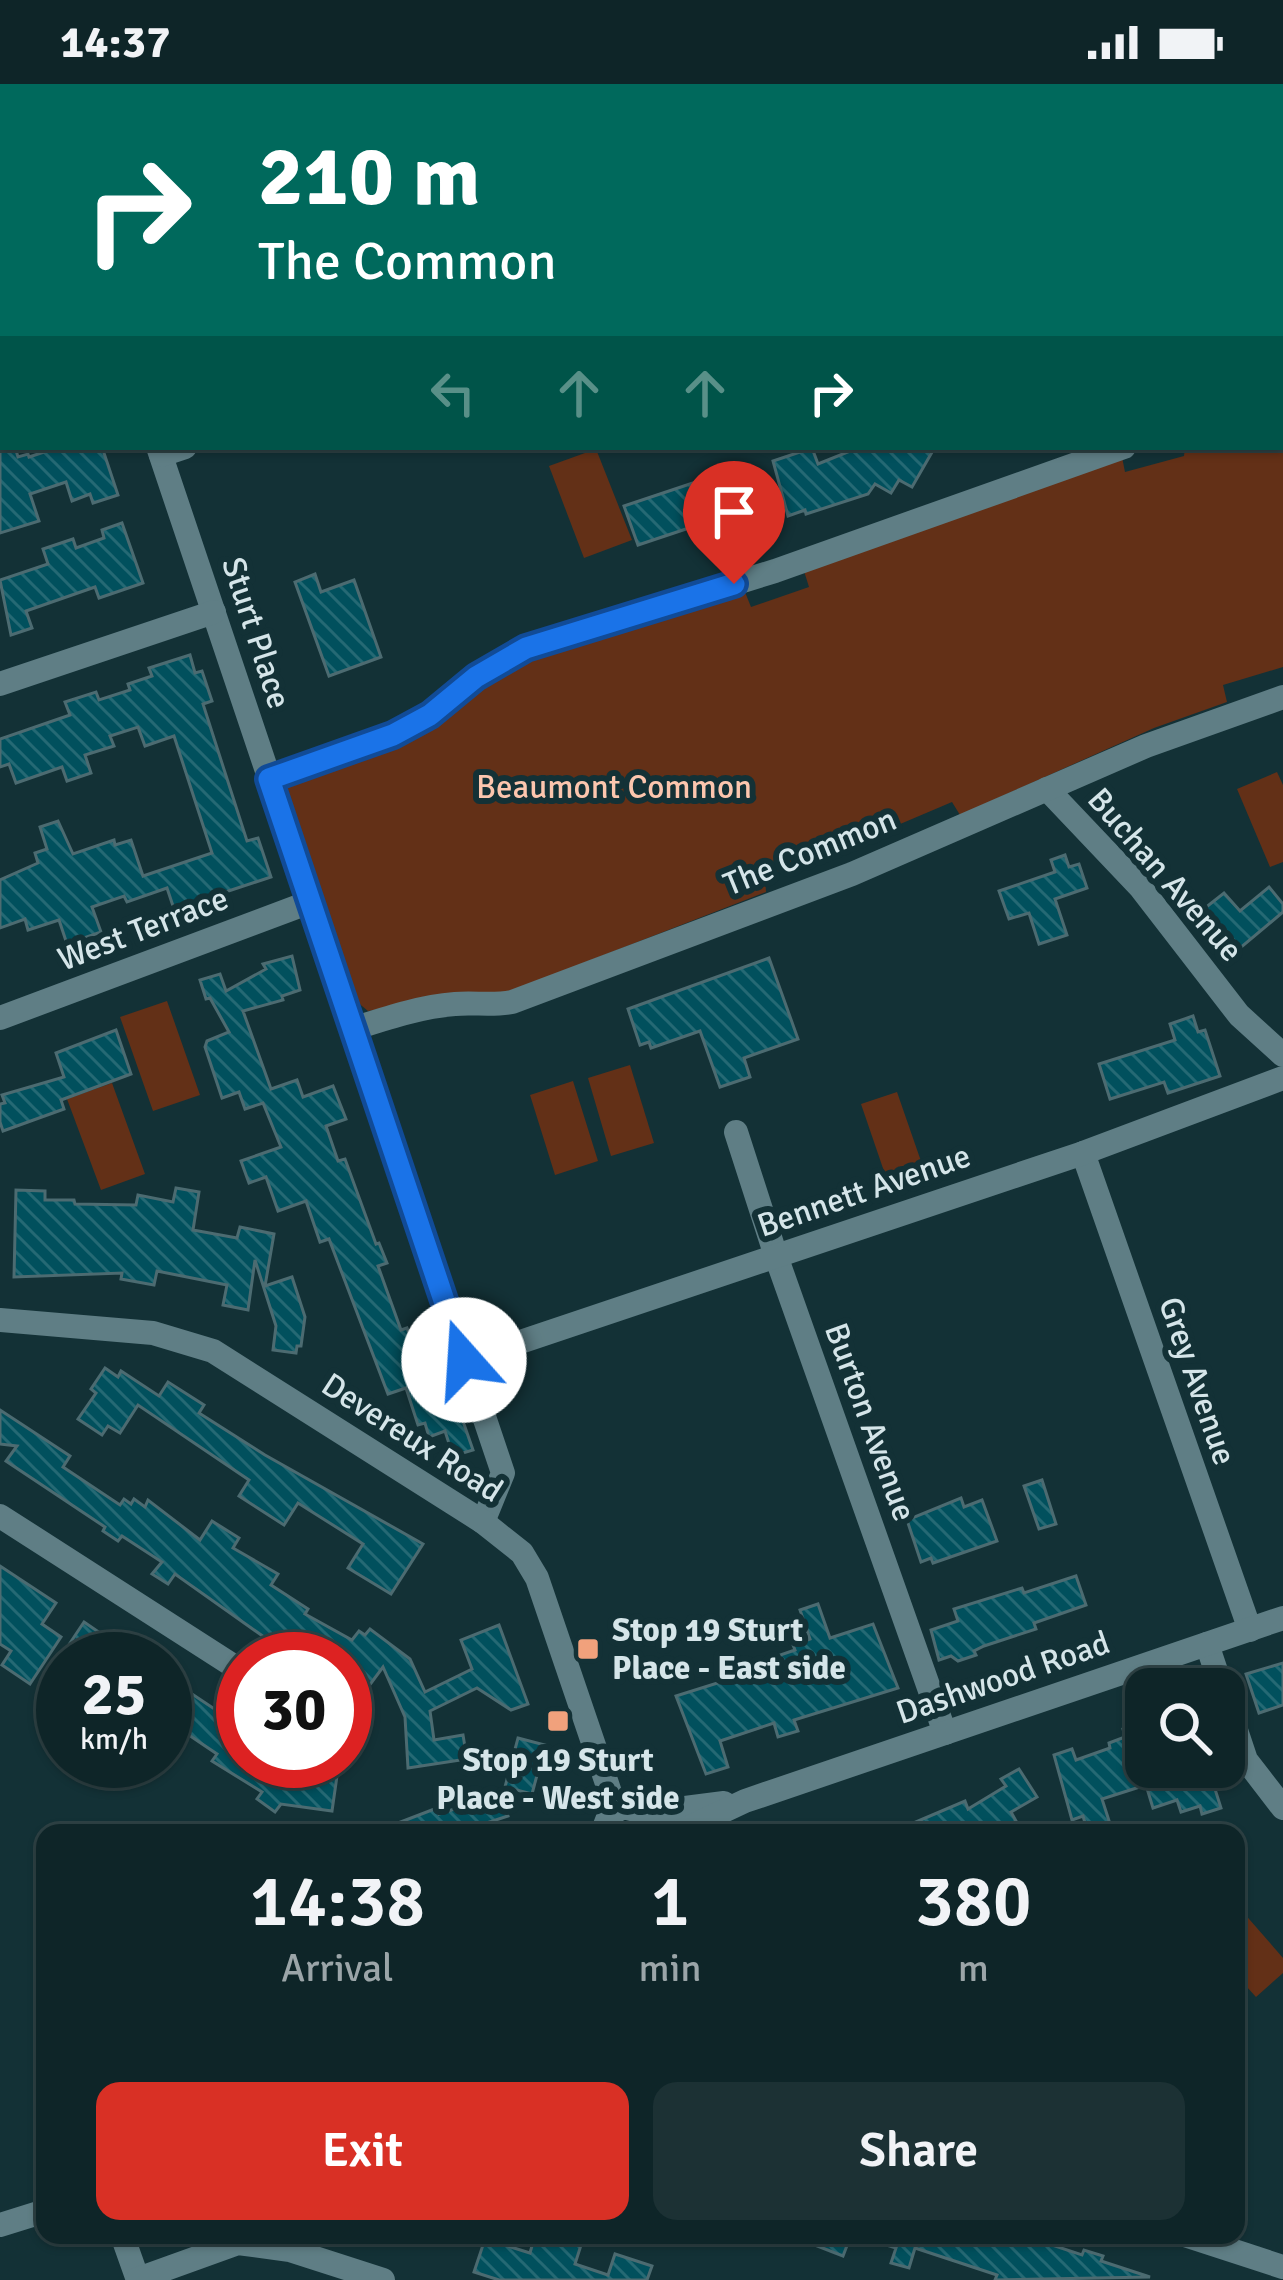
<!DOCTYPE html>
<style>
:root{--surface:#0e2528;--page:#1c3134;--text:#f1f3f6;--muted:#9ba5a8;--line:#2e4245;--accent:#d93025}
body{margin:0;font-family:Signika,sans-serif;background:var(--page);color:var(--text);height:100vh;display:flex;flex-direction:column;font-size:45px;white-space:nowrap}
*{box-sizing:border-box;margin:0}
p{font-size:39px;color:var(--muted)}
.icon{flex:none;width:66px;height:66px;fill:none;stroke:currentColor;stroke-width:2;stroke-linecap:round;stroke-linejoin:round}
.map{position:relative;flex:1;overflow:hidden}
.panel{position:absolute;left:36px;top:1740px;width:1209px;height:420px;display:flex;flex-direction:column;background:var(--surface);border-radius:24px;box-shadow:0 3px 9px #0004,0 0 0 3px var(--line)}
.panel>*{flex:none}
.banner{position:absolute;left:0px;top:0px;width:1284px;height:366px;box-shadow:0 3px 9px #0004,0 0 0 3px var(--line);background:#00695c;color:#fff;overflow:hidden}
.buttons{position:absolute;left:1125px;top:1584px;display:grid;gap:24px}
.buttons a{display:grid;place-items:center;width:120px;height:120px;border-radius:24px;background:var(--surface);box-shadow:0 3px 9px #0004,0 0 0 3px var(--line);font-size:60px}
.speed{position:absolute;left:36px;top:1548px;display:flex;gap:24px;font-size:60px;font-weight:700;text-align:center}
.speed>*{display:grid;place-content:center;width:156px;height:156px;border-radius:50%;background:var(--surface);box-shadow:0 3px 9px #0004,0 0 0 3px var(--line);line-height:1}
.speed small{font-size:30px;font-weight:400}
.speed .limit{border:18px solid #d22;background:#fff;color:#111}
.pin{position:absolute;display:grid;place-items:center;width:102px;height:102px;color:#fff;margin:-123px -51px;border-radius:50% 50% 50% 0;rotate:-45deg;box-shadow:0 0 12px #0007}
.pin .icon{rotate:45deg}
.me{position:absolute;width:132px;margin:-66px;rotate:341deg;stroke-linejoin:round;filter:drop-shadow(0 0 9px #0008)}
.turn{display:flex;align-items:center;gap:42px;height:252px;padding:0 60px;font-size:54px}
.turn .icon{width:156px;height:156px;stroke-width:2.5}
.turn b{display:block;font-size:84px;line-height:102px}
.lanes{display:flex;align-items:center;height:114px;padding:0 60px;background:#0003;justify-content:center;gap:60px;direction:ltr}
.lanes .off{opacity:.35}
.eta{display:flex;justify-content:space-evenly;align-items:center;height:204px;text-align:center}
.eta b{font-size:72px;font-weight:600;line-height:84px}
.primary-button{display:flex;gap:24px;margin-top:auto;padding:24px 60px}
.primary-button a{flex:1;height:138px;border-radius:24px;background:var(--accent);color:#fff;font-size:48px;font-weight:600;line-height:138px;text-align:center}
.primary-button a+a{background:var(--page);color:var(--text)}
.status{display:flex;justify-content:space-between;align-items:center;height:84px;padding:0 60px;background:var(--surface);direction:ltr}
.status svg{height:33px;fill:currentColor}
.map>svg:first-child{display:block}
.green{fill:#633017}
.building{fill:url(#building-back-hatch);stroke:#4c6b71;stroke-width:3}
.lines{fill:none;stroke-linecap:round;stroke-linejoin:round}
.minor{stroke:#5f7e85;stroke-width:24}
.route-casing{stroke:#114b97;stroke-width:30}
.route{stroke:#1a73e8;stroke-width:21}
.poi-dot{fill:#f1a17c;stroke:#133136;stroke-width:4.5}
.labels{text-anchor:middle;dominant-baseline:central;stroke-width:12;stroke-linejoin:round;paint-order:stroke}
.street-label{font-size:33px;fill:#d5e5e9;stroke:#133136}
.park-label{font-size:33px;fill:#fcc6ae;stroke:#133136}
.poi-label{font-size:33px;font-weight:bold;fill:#d5e5e9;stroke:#133136;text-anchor:start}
</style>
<div class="status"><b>14:37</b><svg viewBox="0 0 49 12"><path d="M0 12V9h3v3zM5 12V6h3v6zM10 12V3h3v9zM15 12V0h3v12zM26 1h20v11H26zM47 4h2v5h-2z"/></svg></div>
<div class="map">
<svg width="1283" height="2196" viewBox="0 0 1283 2196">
<defs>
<pattern id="building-back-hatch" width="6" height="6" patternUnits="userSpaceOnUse" patternTransform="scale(3)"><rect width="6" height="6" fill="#01505d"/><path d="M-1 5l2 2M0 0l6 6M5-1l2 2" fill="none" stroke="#256974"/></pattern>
</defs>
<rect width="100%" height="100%" fill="#133136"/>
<g class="green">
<path d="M 1283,345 L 1283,583 L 1223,601 L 1227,618 L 1154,644 L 960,731 L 952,718 L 832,769 L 765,792 L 766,808 L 509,908 L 368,927 L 356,917 L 281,694 L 561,560 L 745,508 L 751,523 L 809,503 L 804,487 L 1122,373 L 1125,388 L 1184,372 L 1185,363 L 1281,363 Z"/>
<path d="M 596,365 L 632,456 L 584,474 L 549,382 Z"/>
<path d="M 1277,688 L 1283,701 L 1283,778 L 1270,783 L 1237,705 Z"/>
<path d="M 167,917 L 200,1011 L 153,1027 L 120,933 Z"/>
<path d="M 630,981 L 654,1059 L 611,1072 L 588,994 Z"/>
<path d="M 573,997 L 598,1077 L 555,1091 L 530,1011 Z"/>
<path d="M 112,999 L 145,1090 L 101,1106 L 67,1015 Z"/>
<path d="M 897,1008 L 923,1083 L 887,1096 L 861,1020 Z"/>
<path d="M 1236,1820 L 1283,1874 L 1283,1889 L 1256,1913 L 1236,1891 Z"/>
</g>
<g class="building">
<path d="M 0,363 L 15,363 L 18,373 L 28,370 L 29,373 L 59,363 L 102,363 L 118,411 L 93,419 L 90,410 L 72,417 L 66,398 L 30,410 L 39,437 L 0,449 Z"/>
<path d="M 860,363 L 935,363 L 912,403 L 899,396 L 891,409 L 875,400 L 868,410 L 806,430 L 805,426 L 788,432 L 773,377 L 812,364 L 818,380 Z"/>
<path d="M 702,396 L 720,447 L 696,455 L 692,443 L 638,461 L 624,422 Z"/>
<path d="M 122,439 L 143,499 L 99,514 L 95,503 L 26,527 L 32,544 L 11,551 L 0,496 L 48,480 L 43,465 L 73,455 L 76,464 L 104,454 L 102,446 Z"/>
<path d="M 315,490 L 321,508 L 354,496 L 381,573 L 329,592 L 295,498 Z"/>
<path d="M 190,571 L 195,589 L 202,587 L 212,617 L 203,620 L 247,757 L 258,754 L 271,793 L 174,825 L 167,804 L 127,818 L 124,812 L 92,823 L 101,848 L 67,860 L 59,836 L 28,846 L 25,835 L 0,844 L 0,796 L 38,779 L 35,769 L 47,765 L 40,743 L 58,737 L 73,770 L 114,756 L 115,761 L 131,756 L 143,792 L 212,769 L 174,652 L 145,662 L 138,643 L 110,652 L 114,662 L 85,671 L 91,689 L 67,697 L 62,683 L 16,699 L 9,680 L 0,683 L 0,655 L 70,631 L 65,618 L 96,608 L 99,616 L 130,606 L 128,600 L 152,592 L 149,584 Z"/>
<path d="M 1065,771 L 1069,783 L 1079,780 L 1087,804 L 1055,815 L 1067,851 L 1039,860 L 1029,829 L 1009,835 L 999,807 L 1055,788 L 1051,776 Z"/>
<path d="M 1269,803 L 1283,820 L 1283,828 L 1239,865 L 1205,824 L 1224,809 L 1240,827 Z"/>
<path d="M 292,872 L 300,906 L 282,912 L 283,916 L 243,927 L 271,1005 L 297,996 L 303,1013 L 333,1002 L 346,1035 L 326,1042 L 338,1077 L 345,1075 L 376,1160 L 379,1159 L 387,1179 L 378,1182 L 401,1246 L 407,1244 L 418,1274 L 440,1267 L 448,1291 L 438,1294 L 448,1323 L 457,1320 L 473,1366 L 453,1372 L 445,1347 L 429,1353 L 425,1339 L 418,1341 L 406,1304 L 388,1310 L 329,1155 L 320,1158 L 306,1117 L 278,1127 L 266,1093 L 249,1099 L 241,1077 L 281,1063 L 263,1019 L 245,1025 L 239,1008 L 222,1014 L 205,963 L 207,957 L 229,948 L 210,914 L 206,915 L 200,896 L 220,890 L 226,907 L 266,885 L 263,880 Z"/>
<path d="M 769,874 L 798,955 L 744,974 L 750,993 L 720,1003 L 700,947 L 651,964 L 649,958 L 640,961 L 628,925 Z"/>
<path d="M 1193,932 L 1198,948 L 1205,946 L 1220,992 L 1168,1009 L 1164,998 L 1110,1015 L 1099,980 L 1175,956 L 1170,940 Z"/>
<path d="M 116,946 L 131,990 L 61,1016 L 64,1025 L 3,1047 L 0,1038 L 0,1020 L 5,1019 L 2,1011 L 64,993 L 56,969 Z"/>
<path d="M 176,1104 L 199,1108 L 193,1146 L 237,1154 L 240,1143 L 274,1150 L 265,1202 L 292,1193 L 305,1233 L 301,1262 L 297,1262 L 296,1269 L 273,1266 L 276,1242 L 255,1176 L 248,1226 L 223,1221 L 227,1201 L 157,1187 L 154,1201 L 121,1195 L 122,1189 L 14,1193 L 16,1106 L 45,1107 L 45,1116 L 74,1116 L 75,1120 L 136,1121 L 138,1111 L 173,1118 Z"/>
<path d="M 105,1284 L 118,1293 L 121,1287 L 159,1312 L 168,1298 L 204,1321 L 199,1329 L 265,1371 L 423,1460 L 391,1510 L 348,1484 L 363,1460 L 298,1419 L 284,1441 L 239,1412 L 249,1396 L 138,1321 L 120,1349 L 108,1342 L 102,1351 L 78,1335 L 96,1309 L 91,1305 Z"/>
<path d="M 0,1326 L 70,1372 L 63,1383 L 120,1421 L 124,1415 L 131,1420 L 134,1415 L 145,1423 L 148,1416 L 200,1456 L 212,1437 L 239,1454 L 233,1464 L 278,1490 L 271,1501 L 308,1525 L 305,1530 L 352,1556 L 359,1547 L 365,1551 L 370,1545 L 410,1575 L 425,1608 L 472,1585 L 461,1556 L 499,1541 L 528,1620 L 511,1626 L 477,1604 L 430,1627 L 434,1656 L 463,1651 L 467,1675 L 408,1684 L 405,1633 L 383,1583 L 366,1606 L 345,1590 L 345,1575 L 324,1575 L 308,1563 L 301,1575 L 295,1575 L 175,1490 L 168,1500 L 152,1490 L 162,1478 L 122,1452 L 118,1457 L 103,1447 L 105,1443 L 6,1377 L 17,1362 L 0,1360 Z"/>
<path d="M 1042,1396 L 1056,1440 L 1039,1445 L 1024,1402 Z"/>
<path d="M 961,1414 L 964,1423 L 982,1416 L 997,1457 L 933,1479 L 931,1474 L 921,1478 L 907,1436 Z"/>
<path d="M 0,1482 L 56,1519 L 42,1540 L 61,1553 L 30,1600 L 2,1581 L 11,1567 L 0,1560 Z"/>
<path d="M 1076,1492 L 1086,1521 L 1034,1539 L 1036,1545 L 984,1562 L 974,1567 L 976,1571 L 958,1577 L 951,1572 L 939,1576 L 931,1546 L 958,1537 L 954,1525 L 1022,1504 L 1024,1509 Z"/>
<path d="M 818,1520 L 830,1554 L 873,1540 L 898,1604 L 794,1636 L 798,1647 L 778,1653 L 774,1639 L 720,1657 L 728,1683 L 706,1690 L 676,1612 L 759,1586 L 757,1579 L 795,1566 L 793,1561 L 810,1555 L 800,1526 Z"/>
<path d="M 84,1538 L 100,1549 L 97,1554 L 128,1575 L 74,1575 L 64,1568 Z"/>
<path d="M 1283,1579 L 1283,1621 L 1259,1629 L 1246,1590 Z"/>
<path d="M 165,1592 L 243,1644 L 243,1677 L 281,1677 L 274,1686 L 337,1692 L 332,1727 L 281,1720 L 275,1728 L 257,1715 L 262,1708 L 212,1677 L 217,1670 L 165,1635 Z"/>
<path d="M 1142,1639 L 1146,1683 L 1208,1683 L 1221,1724 L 1202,1730 L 1200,1722 L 1181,1728 L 1177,1716 L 1153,1724 L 1146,1701 L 1102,1715 L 1111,1743 L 1088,1749 L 1083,1732 L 1072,1736 L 1054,1671 L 1072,1665 L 1076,1676 L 1110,1664 L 1109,1659 L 1125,1653 L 1123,1645 Z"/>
<path d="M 518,1654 L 545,1661 L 532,1710 L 505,1703 Z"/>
<path d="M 1019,1685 L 1037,1713 L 1011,1728 L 1016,1737 L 1007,1742 L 1010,1749 L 890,1749 L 965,1717 L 968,1725 L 1006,1702 L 1001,1695 Z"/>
<path d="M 501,1710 L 508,1732 L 456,1749 L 372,1749 L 437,1724 L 439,1730 Z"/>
<path d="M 535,2151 L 559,2151 L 582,2158 L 575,2180 L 608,2191 L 615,2170 L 652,2182 L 647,2196 L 499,2196 L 474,2188 L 485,2155 L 530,2169 Z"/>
<path d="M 789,2151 L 851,2151 L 843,2172 Z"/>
<path d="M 867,2151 L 1045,2151 L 1054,2154 L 1052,2161 L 1082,2171 L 1084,2166 L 1103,2172 L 1101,2177 L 1150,2193 L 995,2196 L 997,2191 L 915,2164 L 909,2184 L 891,2179 L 896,2164 L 867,2155 Z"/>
</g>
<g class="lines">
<g class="minor">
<path d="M 33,0 L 34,3"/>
<path d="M 854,0 L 855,3"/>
<path d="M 1270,0 L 1271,3"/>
<path d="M 1281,34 L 1283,40"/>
<path d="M 1281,333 L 1283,333"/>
<path d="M 158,363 L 503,1389 L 483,1438"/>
<path d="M 161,371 L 185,363"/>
<path d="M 0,600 L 214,528"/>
<path d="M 269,695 L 393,651 L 430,631 L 476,594 L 526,564 L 775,487 L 1124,363"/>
<path d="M 1047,705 L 1140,803 L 1239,931 L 1283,971"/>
<path d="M 0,934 L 310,818"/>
<path d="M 352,945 C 387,934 419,923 455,920 C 474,918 491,922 512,918 L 852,790 L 1146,662 L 1283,613"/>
<path d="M 736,1048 L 776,1172 L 945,1649"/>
<path d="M 1083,1069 L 1250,1546"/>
<path d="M 0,1236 L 153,1249 L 213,1267 L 483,1438 L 522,1469 L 537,1494 L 616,1726"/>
<path d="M 464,1277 L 1083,1069 L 1283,994"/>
<path d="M 0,1432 L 243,1588"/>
<path d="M 1207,1560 L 1222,1605"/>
<path d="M 1224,1610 L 1246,1676 L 1283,1724"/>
<path d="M 345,1653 L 346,1653"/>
<path d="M 602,1749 L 609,1731 L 623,1723 L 646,1729 L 724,1719"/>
<path d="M 677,1749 L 745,1717 L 1283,1534"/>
<path d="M 0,2141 L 45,2127"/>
<path d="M 122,2151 L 138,2196"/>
<path d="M 1185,2151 L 1283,2183"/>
<path d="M 138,2195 L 238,2159 L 290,2166 L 383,2196"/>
</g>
</g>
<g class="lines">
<g class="route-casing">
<path id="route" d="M 464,1276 L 269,695 L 393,651 L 430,631 L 476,593 L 526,564 L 734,500"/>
</g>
<use href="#route" class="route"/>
</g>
<g class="poi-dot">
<rect x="576" y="1553" width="24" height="24" rx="6"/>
<rect x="546" y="1625" width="24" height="24" rx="6"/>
</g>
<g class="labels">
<g class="street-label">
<text transform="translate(256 549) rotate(72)">Sturt Place</text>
<text transform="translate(810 768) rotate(-22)">The Common</text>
<text transform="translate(1165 791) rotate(49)">Buchan Avenue</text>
<text transform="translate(143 845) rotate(-21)">West Terrace</text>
<text transform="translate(864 1107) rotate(-19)">Bennett Avenue</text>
<text transform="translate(1197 1297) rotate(71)">Grey Avenue</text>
<text transform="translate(870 1338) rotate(70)">Burton Avenue</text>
<text transform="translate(412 1354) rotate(33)">Devereux Road</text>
<text transform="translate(1003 1594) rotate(-19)">Dashwood Road</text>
</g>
<g class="park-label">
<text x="614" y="703">Beaumont Common</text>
</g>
<g class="poi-label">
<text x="612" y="1546">Stop 19 Sturt<tspan x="612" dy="38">Place - East side</tspan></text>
<text x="558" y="1676" text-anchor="middle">Stop 19 Sturt<tspan x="558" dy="38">Place - West side</tspan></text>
</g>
</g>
</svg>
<div class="buttons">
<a><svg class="icon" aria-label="search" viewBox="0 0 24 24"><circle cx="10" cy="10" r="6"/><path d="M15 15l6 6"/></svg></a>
</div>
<div class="speed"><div>25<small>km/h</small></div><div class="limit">30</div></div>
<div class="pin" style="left:734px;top:500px;background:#d93025"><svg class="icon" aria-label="arrive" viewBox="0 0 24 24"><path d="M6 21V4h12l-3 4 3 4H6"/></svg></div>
<svg class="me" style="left:464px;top:1276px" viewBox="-20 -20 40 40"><circle r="19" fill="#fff"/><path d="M0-13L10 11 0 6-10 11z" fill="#1a73e8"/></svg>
<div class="banner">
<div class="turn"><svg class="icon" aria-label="right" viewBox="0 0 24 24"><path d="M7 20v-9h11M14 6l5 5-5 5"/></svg><div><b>210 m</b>The Common</div></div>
<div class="lanes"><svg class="icon off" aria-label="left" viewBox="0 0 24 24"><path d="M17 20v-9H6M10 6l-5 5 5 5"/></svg><svg class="icon off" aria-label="ahead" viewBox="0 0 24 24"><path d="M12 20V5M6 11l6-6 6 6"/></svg><svg class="icon off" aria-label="ahead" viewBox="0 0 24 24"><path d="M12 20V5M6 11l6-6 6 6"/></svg><svg class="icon" aria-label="right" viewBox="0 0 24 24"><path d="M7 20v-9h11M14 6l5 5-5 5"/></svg></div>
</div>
<section class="panel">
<div class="eta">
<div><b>14:38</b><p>Arrival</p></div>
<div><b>1</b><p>min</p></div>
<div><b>380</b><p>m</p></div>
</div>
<div class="primary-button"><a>Exit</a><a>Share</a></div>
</section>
</div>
